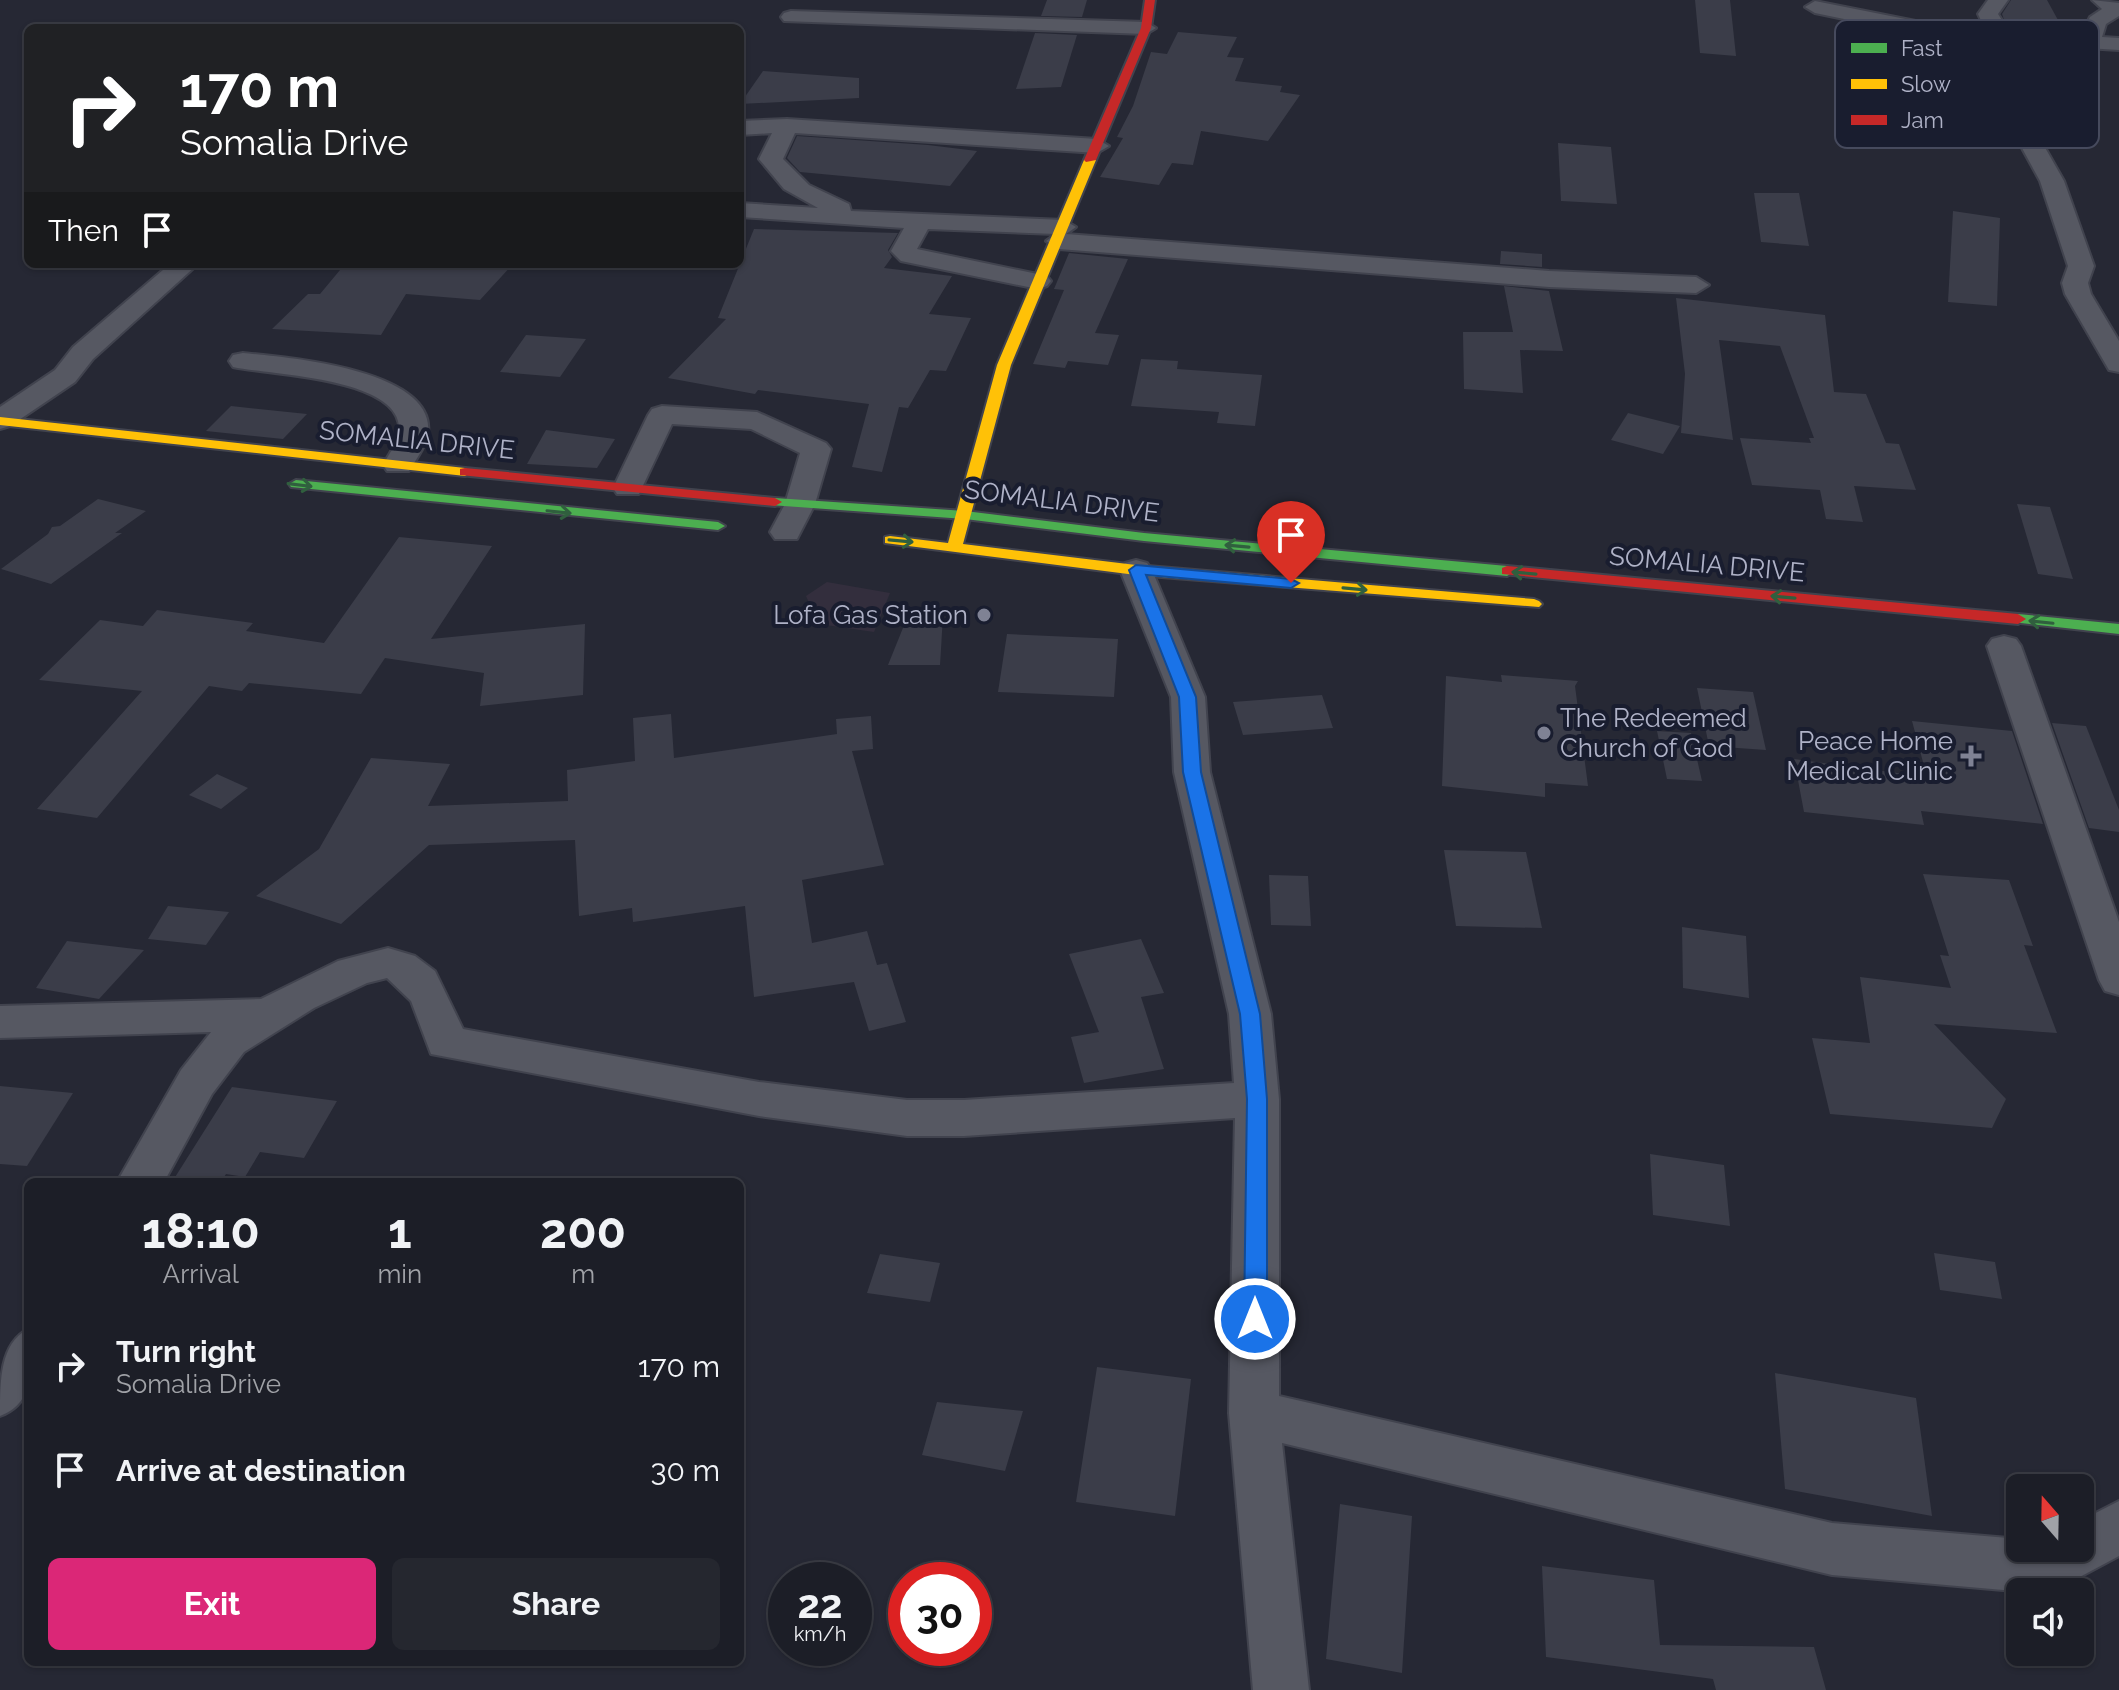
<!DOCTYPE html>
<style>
:root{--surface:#1c1e27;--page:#25272f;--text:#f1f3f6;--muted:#a0a2a7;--line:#3a3c44;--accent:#db2777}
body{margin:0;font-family:Raleway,sans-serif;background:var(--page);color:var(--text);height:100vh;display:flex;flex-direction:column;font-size:30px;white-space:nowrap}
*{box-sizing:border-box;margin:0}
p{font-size:26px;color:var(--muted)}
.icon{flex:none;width:44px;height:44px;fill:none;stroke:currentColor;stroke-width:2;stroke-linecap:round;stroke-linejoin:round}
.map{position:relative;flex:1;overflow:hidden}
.drawer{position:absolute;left:24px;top:1178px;width:720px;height:488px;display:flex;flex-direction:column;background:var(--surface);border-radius:12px;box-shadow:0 2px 6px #0004,0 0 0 2px var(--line)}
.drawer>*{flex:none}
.top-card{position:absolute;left:24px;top:24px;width:720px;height:244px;border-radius:12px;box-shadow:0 2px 6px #0004,0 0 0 2px var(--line);background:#202124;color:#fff;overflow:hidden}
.needle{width:52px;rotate:340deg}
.tools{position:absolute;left:2006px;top:1474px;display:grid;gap:16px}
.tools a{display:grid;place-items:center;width:88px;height:88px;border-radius:12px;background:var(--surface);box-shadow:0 2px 6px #0004,0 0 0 2px var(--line);font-size:40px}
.speed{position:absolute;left:768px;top:1562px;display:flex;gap:16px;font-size:40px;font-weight:700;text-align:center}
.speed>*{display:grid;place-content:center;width:104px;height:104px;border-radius:50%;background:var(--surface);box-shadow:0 2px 6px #0004,0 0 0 2px var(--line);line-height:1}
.speed small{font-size:20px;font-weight:400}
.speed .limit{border:12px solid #d22;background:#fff;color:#111}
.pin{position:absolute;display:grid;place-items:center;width:68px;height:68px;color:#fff;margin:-82px -34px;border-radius:50% 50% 50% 0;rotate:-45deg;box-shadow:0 0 8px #0007}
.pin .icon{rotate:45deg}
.me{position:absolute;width:88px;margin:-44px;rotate:0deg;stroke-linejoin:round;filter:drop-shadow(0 0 6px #0008)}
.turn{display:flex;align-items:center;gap:28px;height:168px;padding:0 24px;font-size:36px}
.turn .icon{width:104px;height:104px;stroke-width:2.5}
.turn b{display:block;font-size:56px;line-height:68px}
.then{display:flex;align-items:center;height:76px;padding:0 24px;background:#0003;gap:16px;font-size:30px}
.eta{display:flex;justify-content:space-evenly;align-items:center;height:136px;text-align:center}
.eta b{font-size:48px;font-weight:700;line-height:56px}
.action{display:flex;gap:16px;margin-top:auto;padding:16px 24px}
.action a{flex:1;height:92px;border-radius:12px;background:var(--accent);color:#fff;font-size:32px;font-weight:700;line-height:92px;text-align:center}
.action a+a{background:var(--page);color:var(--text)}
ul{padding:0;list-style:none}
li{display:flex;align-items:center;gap:24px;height:104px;padding:0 24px}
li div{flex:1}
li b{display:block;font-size:30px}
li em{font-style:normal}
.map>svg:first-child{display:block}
.medical{fill:#332e3d}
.building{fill:#3b3d49}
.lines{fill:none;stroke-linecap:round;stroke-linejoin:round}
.street-casing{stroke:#41434e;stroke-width:4}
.fast-casing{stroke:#41434e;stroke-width:4}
.slow-casing{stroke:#41434e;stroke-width:4}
.jam-casing{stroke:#41434e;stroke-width:4}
.street{fill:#565862;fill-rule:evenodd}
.fast{fill:#4caf50;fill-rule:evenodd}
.slow{fill:#ffc107;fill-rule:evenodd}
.jam{fill:#c62828;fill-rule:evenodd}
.oneway{stroke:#305f3e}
.route{fill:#1a73e8;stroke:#114b97;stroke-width:2}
.poi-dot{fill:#7f8294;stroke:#191d2f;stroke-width:3}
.labels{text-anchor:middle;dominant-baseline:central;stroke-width:8;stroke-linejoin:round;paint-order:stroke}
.street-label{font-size:26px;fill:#afb2c7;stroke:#191d2f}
.poi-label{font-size:26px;fill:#afb2c7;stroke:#191d2f;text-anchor:end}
.key{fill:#191d2f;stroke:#464a5d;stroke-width:2}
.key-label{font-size:22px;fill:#afb2c7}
</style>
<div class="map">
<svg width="2119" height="1690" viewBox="0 0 2119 1690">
<rect width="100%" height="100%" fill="#262834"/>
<path class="medical" d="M 827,582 L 890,593 L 874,632 L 819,624 L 806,596 Z"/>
<g class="building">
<path d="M 1047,0 L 1087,0 L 1082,17 L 1041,16 Z"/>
<path d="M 1695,0 L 1730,0 L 1736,56 L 1700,53 Z"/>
<path d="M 2011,0 L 2047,0 L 2064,31 L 2007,28 L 2002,14 Z"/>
<path d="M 1178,32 L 1237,37 L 1227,57 L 1244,58 L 1235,81 L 1282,86 L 1280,92 L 1300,95 L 1268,141 L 1201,131 L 1193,165 L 1172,163 L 1159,185 L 1100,177 L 1123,138 L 1117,137 L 1133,106 L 1151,52 L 1167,54 Z"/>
<path d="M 1035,33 L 1077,35 L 1061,87 L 1016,89 Z"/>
<path d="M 1991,45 L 2075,50 L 2100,95 L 2032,91 L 2026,80 L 2011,79 Z"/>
<path d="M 763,71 L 859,78 L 859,98 L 740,104 Z"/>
<path d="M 797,136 L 928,145 L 977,151 L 950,186 L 800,172 L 787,158 Z"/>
<path d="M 1558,143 L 1611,147 L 1617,204 L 1561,201 Z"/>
<path d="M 1754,193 L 1799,193 L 1809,246 L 1761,242 Z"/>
<path d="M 1953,211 L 2000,218 L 1997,306 L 1948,302 Z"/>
<path d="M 754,229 L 898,233 L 888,250 L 892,257 L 884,268 L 952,276 L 929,314 L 971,318 L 946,371 L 930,370 L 908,408 L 899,407 L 882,472 L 852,467 L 869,404 L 758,390 L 755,394 L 668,378 L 726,319 L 718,318 Z"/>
<path d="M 1501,251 L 1542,254 L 1542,267 L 1500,264 Z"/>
<path d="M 1069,253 L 1128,259 L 1095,333 L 1119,335 L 1108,365 L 1068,361 L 1065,368 L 1033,364 L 1064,290 L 1054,289 Z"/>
<path d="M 345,264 L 513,264 L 480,300 L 406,294 L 381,335 L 272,329 L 308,294 L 320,294 Z"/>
<path d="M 1504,286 L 1549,291 L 1563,351 L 1520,350 L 1523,393 L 1464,389 L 1463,332 L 1513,332 Z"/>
<path d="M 1676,298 L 1825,315 L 1834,392 L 1866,394 L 1886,443 L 1899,444 L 1916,490 L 1854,486 L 1863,522 L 1826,519 L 1820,490 L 1752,485 L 1740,438 L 1811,443 L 1809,438 L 1814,438 L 1780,346 L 1719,340 L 1733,440 L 1681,433 L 1685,374 Z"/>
<path d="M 526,335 L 586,339 L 560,377 L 500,372 Z"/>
<path d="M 1141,359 L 1178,361 L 1177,369 L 1262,375 L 1255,426 L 1217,423 L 1219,412 L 1131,406 Z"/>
<path d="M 231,406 L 307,414 L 283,439 L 206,431 Z"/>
<path d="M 1628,413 L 1680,426 L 1663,454 L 1611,440 Z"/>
<path d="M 546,430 L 615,439 L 597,468 L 527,464 Z"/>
<path d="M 98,499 L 146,511 L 115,533 L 122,533 L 51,584 L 1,569 L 48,534 L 52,527 L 60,526 Z"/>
<path d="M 2017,504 L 2050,507 L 2073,579 L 2038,574 Z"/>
<path d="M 399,537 L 492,546 L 431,639 L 585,624 L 583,695 L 480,706 L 484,673 L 385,658 L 361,694 L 249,683 L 242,691 L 209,686 L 97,818 L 37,809 L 142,691 L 39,680 L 100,620 L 143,626 L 157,610 L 253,623 L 246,631 L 324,643 Z"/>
<path d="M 943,616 L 940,665 L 888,665 L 907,618 Z"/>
<path d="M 1007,634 L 1118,639 L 1114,697 L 998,692 Z"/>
<path d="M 1501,675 L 1578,681 L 1575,686 L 1588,786 L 1545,783 L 1545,797 L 1442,786 L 1446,676 L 1502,682 Z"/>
<path d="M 1697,688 L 1753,692 L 1766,750 L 1709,746 Z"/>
<path d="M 1322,695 L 1333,728 L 1243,735 L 1233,702 Z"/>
<path d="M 671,714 L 674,758 L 837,734 L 836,719 L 871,716 L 873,749 L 852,751 L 884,865 L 802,880 L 812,943 L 867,931 L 877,965 L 887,963 L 906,1022 L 869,1031 L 854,982 L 754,997 L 745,906 L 633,922 L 632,908 L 579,916 L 575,840 L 429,845 L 341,924 L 256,896 L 319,849 L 371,758 L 450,764 L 428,806 L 568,801 L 567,770 L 635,761 L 633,718 Z"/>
<path d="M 1912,721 L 2012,731 L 2043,824 L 1921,811 L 1924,825 L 1804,812 L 1794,759 L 1927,777 Z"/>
<path d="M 2052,723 L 2086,726 L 2119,810 L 2119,832 L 2089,828 Z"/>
<path d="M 1657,731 L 1691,733 L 1702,781 L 1667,779 Z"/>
<path d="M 217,774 L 248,788 L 221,809 L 189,795 Z"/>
<path d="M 1444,850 L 1526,852 L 1542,928 L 1456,926 Z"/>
<path d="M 1923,874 L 2009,880 L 2033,946 L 2024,945 L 2057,1033 L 1934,1024 L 2006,1099 L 1992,1128 L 1830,1114 L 1812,1038 L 1870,1043 L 1860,977 L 1951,988 L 1940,955 L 1949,956 Z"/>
<path d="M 1269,875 L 1308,876 L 1311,926 L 1271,925 Z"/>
<path d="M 168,906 L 229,912 L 206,945 L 148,939 Z"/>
<path d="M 1682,927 L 1746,936 L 1749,998 L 1683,988 Z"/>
<path d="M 1141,939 L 1164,993 L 1141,997 L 1164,1069 L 1084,1083 L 1071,1037 L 1099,1032 L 1069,954 Z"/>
<path d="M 67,941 L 144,950 L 99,999 L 36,988 Z"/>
<path d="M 0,1086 L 73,1093 L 27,1166 L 0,1164 Z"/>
<path d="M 232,1087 L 337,1101 L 304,1158 L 260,1152 L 245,1177 L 226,1174 L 221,1182 L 172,1182 Z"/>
<path d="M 1650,1154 L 1724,1165 L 1730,1226 L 1653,1215 Z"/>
<path d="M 1934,1253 L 1995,1262 L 2002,1299 L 1940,1290 Z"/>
<path d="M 880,1254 L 940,1263 L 930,1302 L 867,1293 Z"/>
<path d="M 1097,1367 L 1191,1379 L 1175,1516 L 1076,1502 Z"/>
<path d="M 1775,1373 L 1916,1398 L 1932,1516 L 1785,1489 Z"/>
<path d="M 937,1402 L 1023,1411 L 1005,1471 L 922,1455 Z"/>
<path d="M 1340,1504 L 1412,1516 L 1402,1673 L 1326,1659 Z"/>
<path d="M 1542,1566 L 1654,1580 L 1660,1645 L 1814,1647 L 1826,1690 L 1716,1690 L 1713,1679 L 1546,1657 Z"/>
</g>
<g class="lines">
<g class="street-casing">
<g id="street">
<path d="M 1988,0 L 2008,0 L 1998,14 L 2005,25 L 2003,31 L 2081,35 L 2090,17 L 2102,9 L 2092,0 L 2119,3 L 2119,16 L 2106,24 L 2102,37 L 2119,38 L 2119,50 L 1985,42 L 2064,181 L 2094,266 L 2088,283 L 2091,294 L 2119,341 L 2119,372 L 2109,370 L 2065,294 L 2062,283 L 2068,266 L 2040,181 L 1965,44 L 1815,13 L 1805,7 L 1815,1 L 1971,32 L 1984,27 L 1978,14 Z"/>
<path d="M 791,11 L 1146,22 L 1156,28 L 1146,34 L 784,21 L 781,17 L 784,13 Z"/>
<path d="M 787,119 L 1097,139 L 1109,146 L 1097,153 L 795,133 L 783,159 L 809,185 L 849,204 L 851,211 L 1064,220 L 1076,227 L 1066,234 L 1549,271 L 1696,277 L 1709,285 L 1696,293 L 1549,287 L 1059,249 L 1046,241 L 1056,234 L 928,229 L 917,249 L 1047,276 L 1051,281 L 1047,286 L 1038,289 L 901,261 L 891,251 L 904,228 L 740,217 L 740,203 L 818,208 L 784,189 L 759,159 L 772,133 L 740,135 L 740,121 Z"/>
<path d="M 170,264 L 198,264 L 93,359 L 75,382 L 10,426 L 0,429 L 0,407 L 55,370 L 73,347 Z"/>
<path d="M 243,353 C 285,357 436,369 428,433 C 427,445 415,461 409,471 L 387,471 L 383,465 C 388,455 398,443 399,432 C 405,377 268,375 233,367 L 229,361 L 233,355 Z"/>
<path d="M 662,406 L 757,412 L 826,443 L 831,449 L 815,504 L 797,539 L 775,539 L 770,532 L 785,504 L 800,453 L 751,429 L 672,424 L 639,494 L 617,494 L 613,488 L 648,415 L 652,409 Z"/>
<path d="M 1136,560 L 1147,563 L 1152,570 L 1205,697 L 1210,772 L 1271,1014 L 1279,1099 L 1279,1396 L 1832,1523 L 2020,1539 L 2020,1548 L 2080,1548 L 2080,1521 L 2119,1501 L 2119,1556 L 2076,1579 L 2026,1592 L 1832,1575 L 1282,1443 L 1309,1690 L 1253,1690 L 1229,1413 L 1235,1118 L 964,1136 L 907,1136 L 759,1116 L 431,1054 L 411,1001 L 387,978 L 367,983 L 314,1008 L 244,1052 L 212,1094 L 164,1182 L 117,1182 L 181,1070 L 211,1032 L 0,1038 L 0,1006 L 261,999 L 338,961 L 388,948 L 415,956 L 435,971 L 463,1029 L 759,1082 L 907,1100 L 964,1100 L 1234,1083 L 1229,1014 L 1174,772 L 1171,697 L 1120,570 L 1125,563 Z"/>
<path d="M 2004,636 L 2016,639 L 2021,646 L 2119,922 L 2119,995 L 2105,991 L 2099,980 L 1987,646 L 1992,639 Z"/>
<path d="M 28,1329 C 28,1365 39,1401 0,1416 C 0,1380 0,1344 28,1329 Z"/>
</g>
</g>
<g class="fast-casing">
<g id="fast">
<path d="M 296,480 L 718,522 L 725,526 L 718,530 L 291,487 L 289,484 Z"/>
<path d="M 775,498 L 965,511 L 1144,533 L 1507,566 L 1515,571 L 1507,576 L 1144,541 L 965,519 L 770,505 L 770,499 Z"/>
<path d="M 2018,614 L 2119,624 L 2119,634 L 2012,622 L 2010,619 Z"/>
</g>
</g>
<g class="slow-casing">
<g id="slow">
<path d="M 1090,157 L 1096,160 L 1011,365 L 963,544 L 1136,565 L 1534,599 L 1539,601 L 1542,604 L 1539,607 L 1136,575 L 885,543 L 885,537 L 890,536 L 948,543 L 997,365 L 1084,160 Z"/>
<path d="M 0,417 L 465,468 L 472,472 L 465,476 L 0,425 Z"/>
</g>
</g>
<g class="jam-casing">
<g id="jam">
<path d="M 1145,0 L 1155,0 L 1151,28 L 1096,160 L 1086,162 L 1084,160 L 1141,28 Z"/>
<path d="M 465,468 L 775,498 L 782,502 L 775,506 L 460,475 L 460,469 Z"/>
<path d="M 1507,566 L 2018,614 L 2026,619 L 2018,624 L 1502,574 L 1502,568 Z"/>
</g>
</g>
<use href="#street" class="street"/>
<use href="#fast" class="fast"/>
<use href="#slow" class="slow"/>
<use href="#jam" class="jam"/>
</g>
<defs><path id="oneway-shaft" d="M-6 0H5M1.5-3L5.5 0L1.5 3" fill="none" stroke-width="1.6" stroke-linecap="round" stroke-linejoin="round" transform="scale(2)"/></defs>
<g class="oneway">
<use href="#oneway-shaft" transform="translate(300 485) rotate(7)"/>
<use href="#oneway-shaft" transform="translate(559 512) rotate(6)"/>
<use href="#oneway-shaft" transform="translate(901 541) rotate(5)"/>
<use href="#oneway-shaft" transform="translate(1237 546) rotate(-175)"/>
<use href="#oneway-shaft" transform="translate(1524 573) rotate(-175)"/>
<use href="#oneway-shaft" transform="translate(1355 589) rotate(5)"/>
<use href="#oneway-shaft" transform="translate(1783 597) rotate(-175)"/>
<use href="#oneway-shaft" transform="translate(2041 622) rotate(-174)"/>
</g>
<path class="route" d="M 1136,565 L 1291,579 L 1299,583 L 1291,588 L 1146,575 L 1196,697 L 1201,772 L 1260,1014 L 1267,1099 L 1267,1319 L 1263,1326 L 1255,1329 L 1247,1326 L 1244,1319 L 1247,1099 L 1240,1014 L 1183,772 L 1179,697 L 1129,570 Z"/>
<g class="poi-dot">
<circle cx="984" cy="615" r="8"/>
<circle cx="1544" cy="733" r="8"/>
<path d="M1967 744h8v8h8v8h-8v8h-8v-8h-8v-8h8z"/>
</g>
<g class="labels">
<g class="street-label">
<text transform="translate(417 440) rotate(6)">SOMALIA DRIVE</text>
<text transform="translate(1062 501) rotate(7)">SOMALIA DRIVE</text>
<text transform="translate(1707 564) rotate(5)">SOMALIA DRIVE</text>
</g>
<g class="poi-label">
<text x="968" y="615">Lofa Gas Station</text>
<text x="1560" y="718" text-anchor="start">The Redeemed<tspan x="1560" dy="30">Church of God</tspan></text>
<text x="1953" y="741">Peace Home<tspan x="1953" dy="30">Medical Clinic</tspan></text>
</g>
</g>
<rect x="1835" y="20" width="264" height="128" rx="12" class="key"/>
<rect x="1851" y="43" width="36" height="10" fill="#4caf50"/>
<rect x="1851" y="79" width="36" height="10" fill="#ffc107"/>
<rect x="1851" y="115" width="36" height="10" fill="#c62828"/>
<g class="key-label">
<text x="1901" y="56">Fast</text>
<text x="1901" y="92">Slow</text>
<text x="1901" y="128">Jam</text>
</g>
</svg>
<div class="tools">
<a><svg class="needle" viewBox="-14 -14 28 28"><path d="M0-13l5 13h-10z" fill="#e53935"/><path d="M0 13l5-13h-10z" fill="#a0a2a7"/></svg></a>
<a><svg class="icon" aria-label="sound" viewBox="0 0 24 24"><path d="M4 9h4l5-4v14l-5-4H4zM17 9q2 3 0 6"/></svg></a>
</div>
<div class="speed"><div>22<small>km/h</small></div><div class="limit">30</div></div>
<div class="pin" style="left:1291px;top:583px;background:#d93025"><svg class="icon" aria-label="arrive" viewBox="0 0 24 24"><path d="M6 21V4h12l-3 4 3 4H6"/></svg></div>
<svg class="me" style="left:1255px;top:1319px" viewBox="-20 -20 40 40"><circle r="17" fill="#1a73e8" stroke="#fff" stroke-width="3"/><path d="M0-11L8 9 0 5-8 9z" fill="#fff"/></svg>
<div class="top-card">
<div class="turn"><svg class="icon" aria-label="right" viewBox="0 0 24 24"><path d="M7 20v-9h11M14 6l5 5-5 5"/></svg><div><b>170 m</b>Somalia Drive</div></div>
<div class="then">Then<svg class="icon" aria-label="arrive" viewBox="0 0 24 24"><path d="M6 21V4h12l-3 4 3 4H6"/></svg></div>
</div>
<section class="drawer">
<div class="eta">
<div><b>18:10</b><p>Arrival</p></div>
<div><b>1</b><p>min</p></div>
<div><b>200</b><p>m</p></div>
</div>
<ul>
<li><svg class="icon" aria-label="right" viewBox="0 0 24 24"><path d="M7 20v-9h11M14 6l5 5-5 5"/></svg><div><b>Turn right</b><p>Somalia Drive</p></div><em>170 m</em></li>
<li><svg class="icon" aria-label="arrive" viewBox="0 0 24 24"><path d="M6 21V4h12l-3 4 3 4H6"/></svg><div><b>Arrive at destination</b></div><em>30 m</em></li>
</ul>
<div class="action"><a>Exit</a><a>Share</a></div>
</section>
</div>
